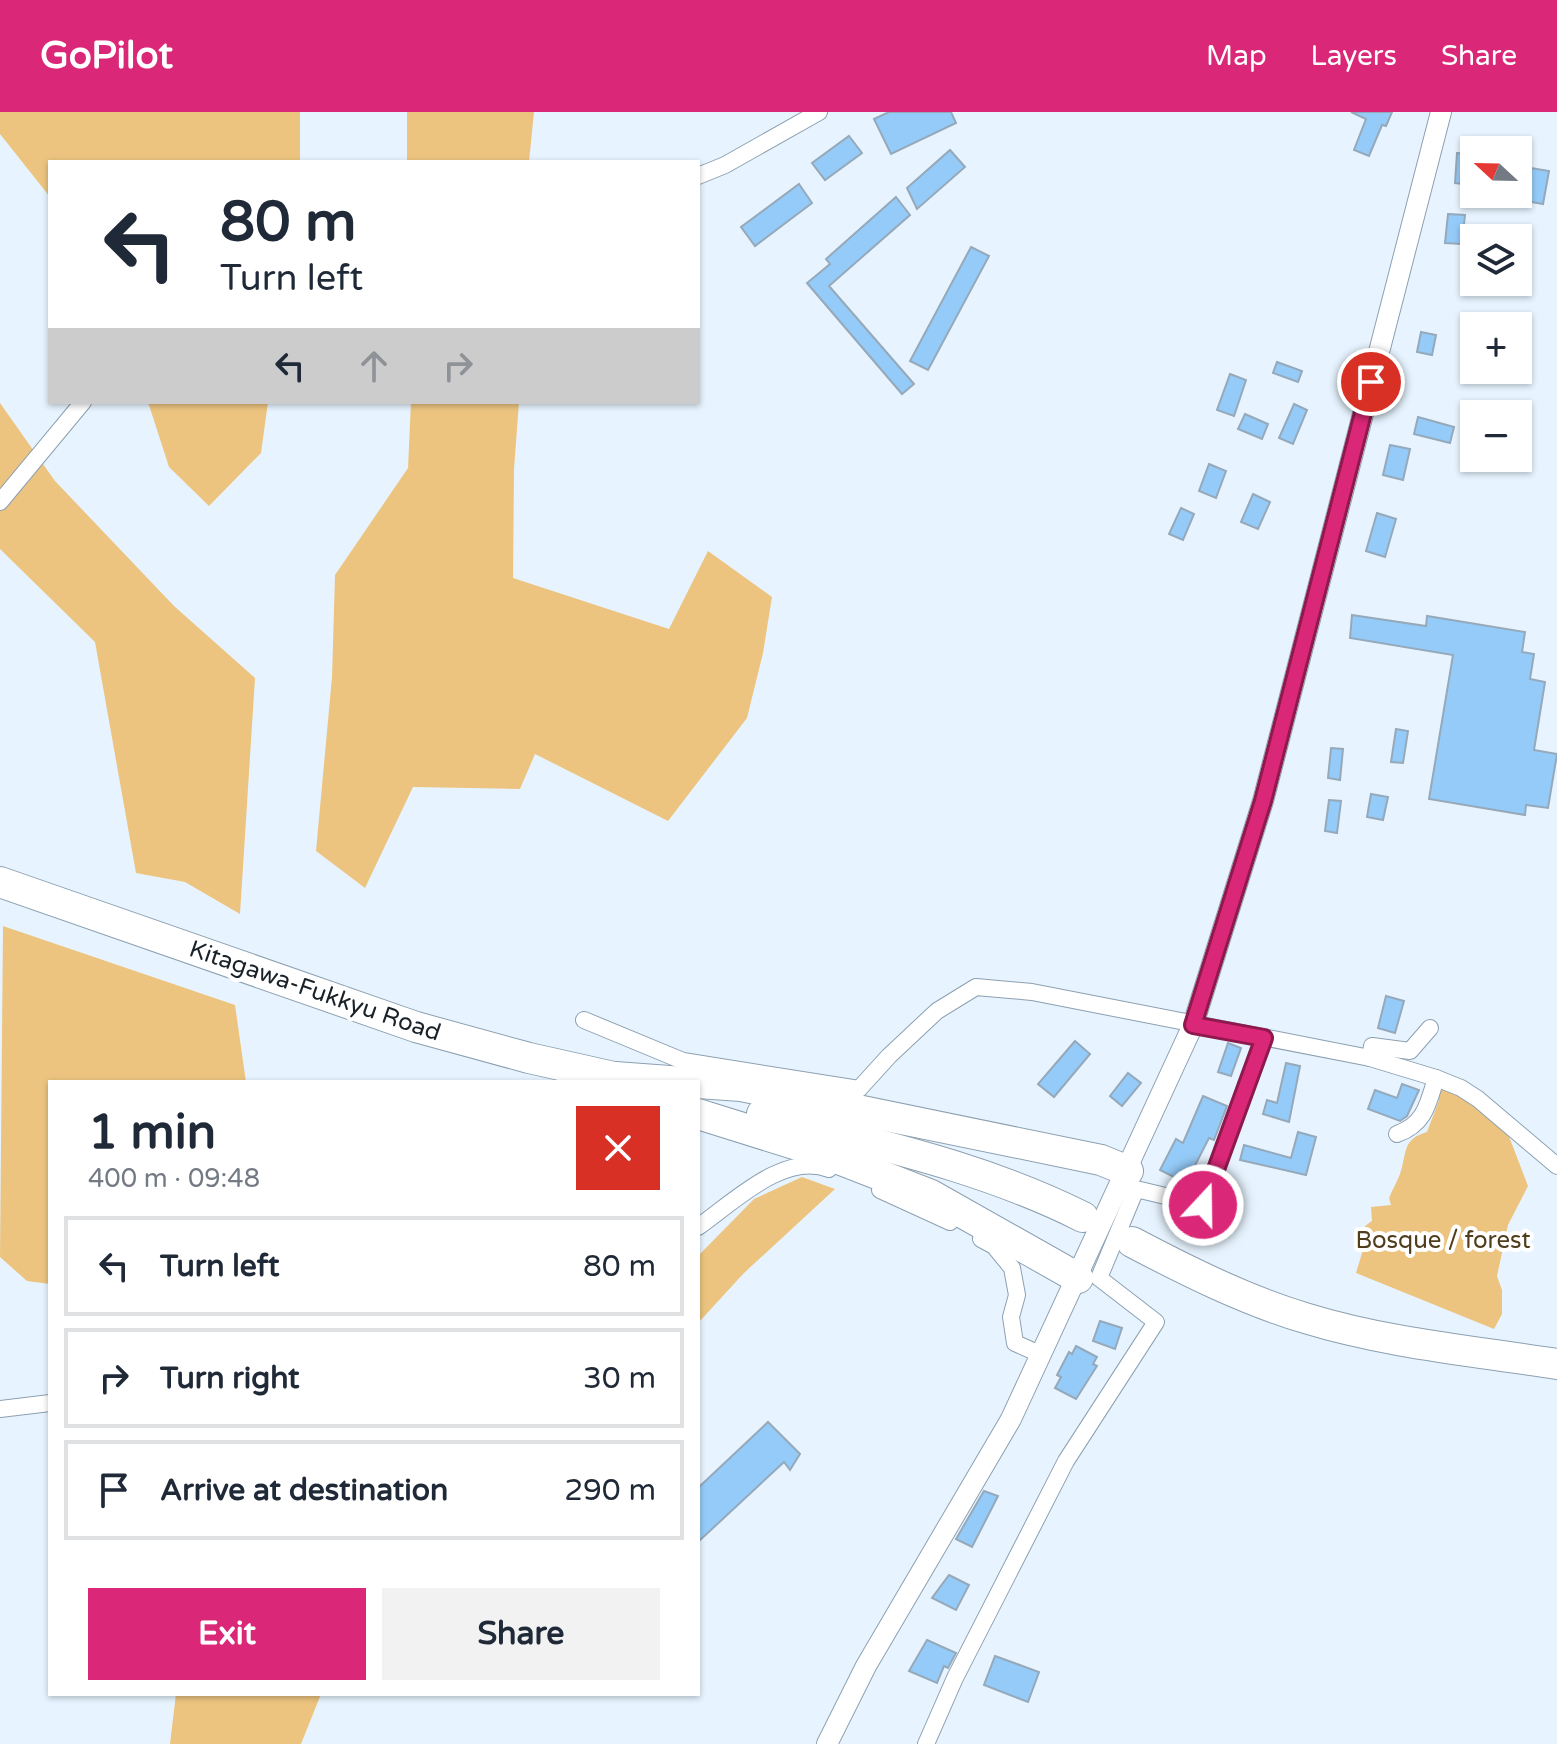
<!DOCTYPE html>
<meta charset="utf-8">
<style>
:root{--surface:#fff;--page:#f2f2f3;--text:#1f2937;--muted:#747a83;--line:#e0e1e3;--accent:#db2777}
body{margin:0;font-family:"Varela Round",sans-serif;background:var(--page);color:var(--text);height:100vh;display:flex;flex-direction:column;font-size:30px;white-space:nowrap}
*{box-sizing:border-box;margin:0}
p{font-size:26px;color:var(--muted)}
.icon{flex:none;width:44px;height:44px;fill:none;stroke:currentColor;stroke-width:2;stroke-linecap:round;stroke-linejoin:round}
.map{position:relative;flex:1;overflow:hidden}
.details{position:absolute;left:48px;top:968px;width:652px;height:616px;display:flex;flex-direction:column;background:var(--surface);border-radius:0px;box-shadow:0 2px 6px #0004}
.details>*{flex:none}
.guide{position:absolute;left:48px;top:48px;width:652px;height:244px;border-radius:0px;box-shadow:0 2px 6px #0004;background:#fff;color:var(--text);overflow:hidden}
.needle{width:52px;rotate:292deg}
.fabs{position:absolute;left:1460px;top:24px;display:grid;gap:16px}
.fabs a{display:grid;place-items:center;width:72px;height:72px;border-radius:0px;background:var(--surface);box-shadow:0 2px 6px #0004;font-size:40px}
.pin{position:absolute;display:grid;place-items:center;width:68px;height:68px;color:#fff;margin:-34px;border:4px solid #fff;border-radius:50%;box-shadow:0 2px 8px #0007}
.me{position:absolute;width:88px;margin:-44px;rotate:21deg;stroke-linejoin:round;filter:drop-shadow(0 0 6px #0008)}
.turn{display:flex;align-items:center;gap:28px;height:168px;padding:0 40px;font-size:36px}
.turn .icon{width:104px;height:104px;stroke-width:2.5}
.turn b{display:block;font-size:56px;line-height:68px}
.lanes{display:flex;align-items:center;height:76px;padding:0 40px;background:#0003;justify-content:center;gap:40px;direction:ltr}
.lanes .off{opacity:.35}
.round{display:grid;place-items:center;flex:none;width:84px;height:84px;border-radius:0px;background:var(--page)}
.head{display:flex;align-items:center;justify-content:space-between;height:136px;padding:0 40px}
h1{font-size:48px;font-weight:800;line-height:60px}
.action{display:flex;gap:16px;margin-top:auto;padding:16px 40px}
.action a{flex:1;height:92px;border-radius:0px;background:var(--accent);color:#fff;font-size:32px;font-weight:800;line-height:92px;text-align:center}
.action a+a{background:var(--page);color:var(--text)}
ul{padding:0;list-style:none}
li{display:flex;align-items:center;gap:24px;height:100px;margin:0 16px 12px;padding:0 24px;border:4px solid var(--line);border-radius:0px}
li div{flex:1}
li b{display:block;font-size:30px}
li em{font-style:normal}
header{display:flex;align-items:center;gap:48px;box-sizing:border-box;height:112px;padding:0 40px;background:var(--accent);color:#fff}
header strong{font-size:38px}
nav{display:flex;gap:44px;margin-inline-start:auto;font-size:28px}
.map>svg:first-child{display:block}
.green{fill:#ecc47f}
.building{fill:#94cbf8;stroke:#95a9ba;stroke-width:2}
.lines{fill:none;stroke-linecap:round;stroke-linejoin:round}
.minor-casing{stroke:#8ca0b1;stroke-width:18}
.tertiary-casing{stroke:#8ca0b1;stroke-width:22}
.motorway-casing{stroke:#8ca0b1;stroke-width:32}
.minor{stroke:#fff;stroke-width:16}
.tertiary{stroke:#fff;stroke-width:20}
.motorway{stroke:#fff;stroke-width:30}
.route-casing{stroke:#8e194d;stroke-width:20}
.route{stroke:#db2777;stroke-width:14}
.labels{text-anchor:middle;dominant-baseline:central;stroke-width:8;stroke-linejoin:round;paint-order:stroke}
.street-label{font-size:24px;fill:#1a2229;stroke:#fff}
.park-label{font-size:24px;fill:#4f3d1c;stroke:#fff}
</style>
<header>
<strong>GoPilot</strong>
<nav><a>Map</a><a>Layers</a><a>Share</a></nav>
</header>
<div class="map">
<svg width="1557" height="1632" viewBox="0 0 1557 1632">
<rect width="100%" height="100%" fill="#e7f4ff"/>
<g class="green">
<path d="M 0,0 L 300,0 L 300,50 L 50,50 L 50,85 L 0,22 Z"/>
<path d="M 407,0 L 534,0 L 529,50 L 407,50 Z"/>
<path d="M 148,290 L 268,290 L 261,341 L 209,394 L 169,355 Z"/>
<path d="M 411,290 L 519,290 L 514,357 L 513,466 L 669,517 L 708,439 L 772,485 L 763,541 L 747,606 L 668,709 L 535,642 L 520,677 L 413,675 L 365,776 L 316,739 L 332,565 L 335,463 L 408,356 Z"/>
<path d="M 0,291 L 55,369 L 174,494 L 255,566 L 240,802 L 185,770 L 136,761 L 95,530 L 0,437 Z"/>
<path d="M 3,814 L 235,893 L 246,970 L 50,970 L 50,1172 L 27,1169 L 0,1145 Z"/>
<path d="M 1430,960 L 1505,1014 L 1528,1074 L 1508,1113 L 1497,1164 L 1502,1178 L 1502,1202 L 1494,1217 L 1356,1161 L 1365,1131 L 1358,1124 L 1362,1116 L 1367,1117 L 1365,1114 L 1372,1109 L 1371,1095 L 1391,1093 L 1389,1086 C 1393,1076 1400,1065 1402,1055 C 1407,1035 1405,1027 1427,1020 L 1439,988 Z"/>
<path d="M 802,1065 L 835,1077 L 744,1161 L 698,1211 L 698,1144 L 754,1087 Z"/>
<path d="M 176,1582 L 321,1582 L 301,1632 L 170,1632 Z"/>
</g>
<g class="building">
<path d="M 889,0 L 951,0 L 956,11 L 891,42 L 874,7 Z"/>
<path d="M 1351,0 L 1392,0 L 1386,14 L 1382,13 L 1369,44 L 1354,38 L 1366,7 Z"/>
<path d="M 849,24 L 862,41 L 825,68 L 812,51 Z"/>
<path d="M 950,38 L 965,55 L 917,97 L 907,76 Z"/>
<path d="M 1457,41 L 1473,42 L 1471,73 L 1455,71 Z"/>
<path d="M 1531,56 L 1549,59 L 1543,92 L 1526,89 Z"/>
<path d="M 799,72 L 812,91 L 755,134 L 741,115 Z"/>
<path d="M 896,85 L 910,103 L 829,174 L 914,272 L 902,282 L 807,171 L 830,152 L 826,147 Z"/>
<path d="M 1448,102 L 1465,103 L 1462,132 L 1445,131 Z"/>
<path d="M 971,135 L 989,144 L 928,258 L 910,249 Z"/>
<path d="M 1421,220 L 1436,223 L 1432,243 L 1417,240 Z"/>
<path d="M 1277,250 L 1302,259 L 1298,270 L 1273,261 Z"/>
<path d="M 1230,262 L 1246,268 L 1234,304 L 1217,298 Z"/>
<path d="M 1294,292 L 1307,298 L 1293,332 L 1279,326 Z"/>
<path d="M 1245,302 L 1268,312 L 1262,327 L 1238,317 Z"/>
<path d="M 1418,305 L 1454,315 L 1450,331 L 1414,322 Z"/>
<path d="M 1390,333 L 1410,337 L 1403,368 L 1383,363 Z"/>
<path d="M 1209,352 L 1226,359 L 1216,386 L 1199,379 Z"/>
<path d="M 1253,382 L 1270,390 L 1258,417 L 1241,410 Z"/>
<path d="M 1181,396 L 1194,402 L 1183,428 L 1169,422 Z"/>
<path d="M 1377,401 L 1396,407 L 1385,445 L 1366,439 Z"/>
<path d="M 1352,503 L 1426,514 L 1427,504 L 1525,520 L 1522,540 L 1534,542 L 1530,567 L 1545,570 L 1534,638 L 1557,642 L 1548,696 L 1526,693 L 1525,703 L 1429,687 L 1453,543 L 1350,526 Z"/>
<path d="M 1396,617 L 1408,619 L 1403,651 L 1391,650 Z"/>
<path d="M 1331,636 L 1343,637 L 1340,668 L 1328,666 Z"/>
<path d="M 1371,682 L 1388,685 L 1383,708 L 1367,705 Z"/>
<path d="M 1329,688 L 1341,689 L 1337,721 L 1325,719 Z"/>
<path d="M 1386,884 L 1404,889 L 1395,921 L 1378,916 Z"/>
<path d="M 1075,929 L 1090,942 L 1054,985 L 1038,972 Z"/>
<path d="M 1228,931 L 1241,936 L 1231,964 L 1218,960 Z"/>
<path d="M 1286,951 L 1300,954 L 1289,1010 L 1263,1002 L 1267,988 L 1277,991 Z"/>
<path d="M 1128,961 L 1141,971 L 1122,994 L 1110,984 Z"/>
<path d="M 1402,972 L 1419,978 L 1407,1004 L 1400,1009 L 1368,997 L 1375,978 L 1397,986 Z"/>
<path d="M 1203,984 L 1227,994 L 1214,1028 L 1209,1026 L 1186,1071 L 1160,1058 L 1176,1027 L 1183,1031 Z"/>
<path d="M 1298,1020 L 1316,1025 L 1306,1063 L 1240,1048 L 1244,1033 L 1291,1046 Z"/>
<path d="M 1100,1209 L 1122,1216 L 1115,1237 L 1093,1229 Z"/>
<path d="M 1076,1234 L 1097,1245 L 1093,1252 L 1097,1254 L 1076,1287 L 1055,1276 L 1061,1265 L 1057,1263 L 1069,1240 L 1072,1242 Z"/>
<path d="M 768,1310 L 800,1342 L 790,1358 L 784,1350 L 698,1430 L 698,1376 Z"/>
<path d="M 984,1379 L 998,1384 L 972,1435 L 956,1427 Z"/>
<path d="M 949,1463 L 969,1473 L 956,1498 L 932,1486 Z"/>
<path d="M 927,1528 L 956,1541 L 948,1556 L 944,1554 L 937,1571 L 909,1559 Z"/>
<path d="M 995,1544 L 1039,1560 L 1028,1590 L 984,1573 Z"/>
</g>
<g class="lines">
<g class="minor-casing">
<g id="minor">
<path d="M 698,64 L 725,53 L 819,0"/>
<path d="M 0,390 L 83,290"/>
<path d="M 584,908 L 683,949 L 859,977 L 889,944 L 937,899 L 976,875 L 1032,880 L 1370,946 L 1436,966 L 1461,976 L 1478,987 L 1557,1054"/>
<path d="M 1370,946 L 1372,934 L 1410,939 L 1430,916"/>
<path d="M 1397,1022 C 1425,1012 1428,992 1436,966"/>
<path d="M 880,1078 L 950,1110"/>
<path d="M 698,1115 C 734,1090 783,1040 829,1057"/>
<path d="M 981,1127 L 994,1134 L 1012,1156 L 1017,1183 L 1011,1205 L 1015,1231 L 1042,1243"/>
<path d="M 0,1297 L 50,1291"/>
<path d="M 926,1632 L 955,1566 L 1066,1349 L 1156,1210 L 1099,1166 L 1136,1077 L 1203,1093 L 1264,926"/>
</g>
</g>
<g class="tertiary-casing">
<path id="tertiary" d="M 827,1632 L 866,1554 L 1011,1307 L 1193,913 L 1263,689 L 1441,0"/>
</g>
<g class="motorway-casing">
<g id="motorway">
<path d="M 0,770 L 416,915 L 529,946 L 636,970"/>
<path d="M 615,965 L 683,970"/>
<path d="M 698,971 L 741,974 L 1101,1048 L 1128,1059"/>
<path d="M 698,1002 L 826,1042 L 931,1083 L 1078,1166"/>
<path d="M 762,1002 C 870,1031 982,1054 1083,1105"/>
<path d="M 1132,1130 C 1187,1159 1245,1188 1305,1206 C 1386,1231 1473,1239 1557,1252"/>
</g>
</g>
<use href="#minor" class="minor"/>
<use href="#tertiary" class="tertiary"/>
<use href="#motorway" class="motorway"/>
</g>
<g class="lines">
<g class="route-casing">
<path id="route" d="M 1203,1093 L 1264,926 L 1193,913 L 1263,689 L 1371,270"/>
</g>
<use href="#route" class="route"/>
</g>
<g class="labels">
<g class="street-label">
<text transform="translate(315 879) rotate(19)">Kitagawa-Fukkyu Road</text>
</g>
<g class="park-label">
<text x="1443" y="1128">Bosque / forest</text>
</g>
</g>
</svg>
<div class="fabs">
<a><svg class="needle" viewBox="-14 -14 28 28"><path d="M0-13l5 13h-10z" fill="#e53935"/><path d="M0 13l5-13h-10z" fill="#747a83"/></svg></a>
<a><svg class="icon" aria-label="layers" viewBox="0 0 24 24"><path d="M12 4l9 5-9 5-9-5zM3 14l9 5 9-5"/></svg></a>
<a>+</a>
<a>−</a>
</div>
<div class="pin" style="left:1371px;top:270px;background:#d93025"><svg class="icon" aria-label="arrive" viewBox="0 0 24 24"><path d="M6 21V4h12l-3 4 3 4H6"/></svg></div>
<svg class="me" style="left:1203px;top:1093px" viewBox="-20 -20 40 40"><circle r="17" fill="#db2777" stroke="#fff" stroke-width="3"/><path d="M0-11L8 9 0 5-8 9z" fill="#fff"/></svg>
<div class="guide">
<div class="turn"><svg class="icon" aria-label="left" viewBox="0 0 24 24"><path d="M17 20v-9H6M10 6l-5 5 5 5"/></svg><div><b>80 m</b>Turn left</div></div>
<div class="lanes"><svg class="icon" aria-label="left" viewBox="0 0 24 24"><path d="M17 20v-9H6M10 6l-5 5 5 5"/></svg><svg class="icon off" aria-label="ahead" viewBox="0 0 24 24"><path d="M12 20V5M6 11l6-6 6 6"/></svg><svg class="icon off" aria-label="right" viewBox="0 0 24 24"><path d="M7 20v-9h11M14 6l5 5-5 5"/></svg></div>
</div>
<section class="details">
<div class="head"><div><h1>1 min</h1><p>400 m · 09:48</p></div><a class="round" style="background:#d93025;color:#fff"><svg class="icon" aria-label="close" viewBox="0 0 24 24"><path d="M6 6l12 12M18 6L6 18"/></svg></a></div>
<ul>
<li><svg class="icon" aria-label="left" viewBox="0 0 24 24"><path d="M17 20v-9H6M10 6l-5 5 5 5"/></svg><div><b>Turn left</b></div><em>80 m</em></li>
<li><svg class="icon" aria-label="right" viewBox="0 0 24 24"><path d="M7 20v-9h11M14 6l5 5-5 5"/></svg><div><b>Turn right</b></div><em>30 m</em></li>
<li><svg class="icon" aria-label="arrive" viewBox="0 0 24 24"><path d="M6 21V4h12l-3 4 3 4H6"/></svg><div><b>Arrive at destination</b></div><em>290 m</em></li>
</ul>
<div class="action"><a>Exit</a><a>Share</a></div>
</section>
</div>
